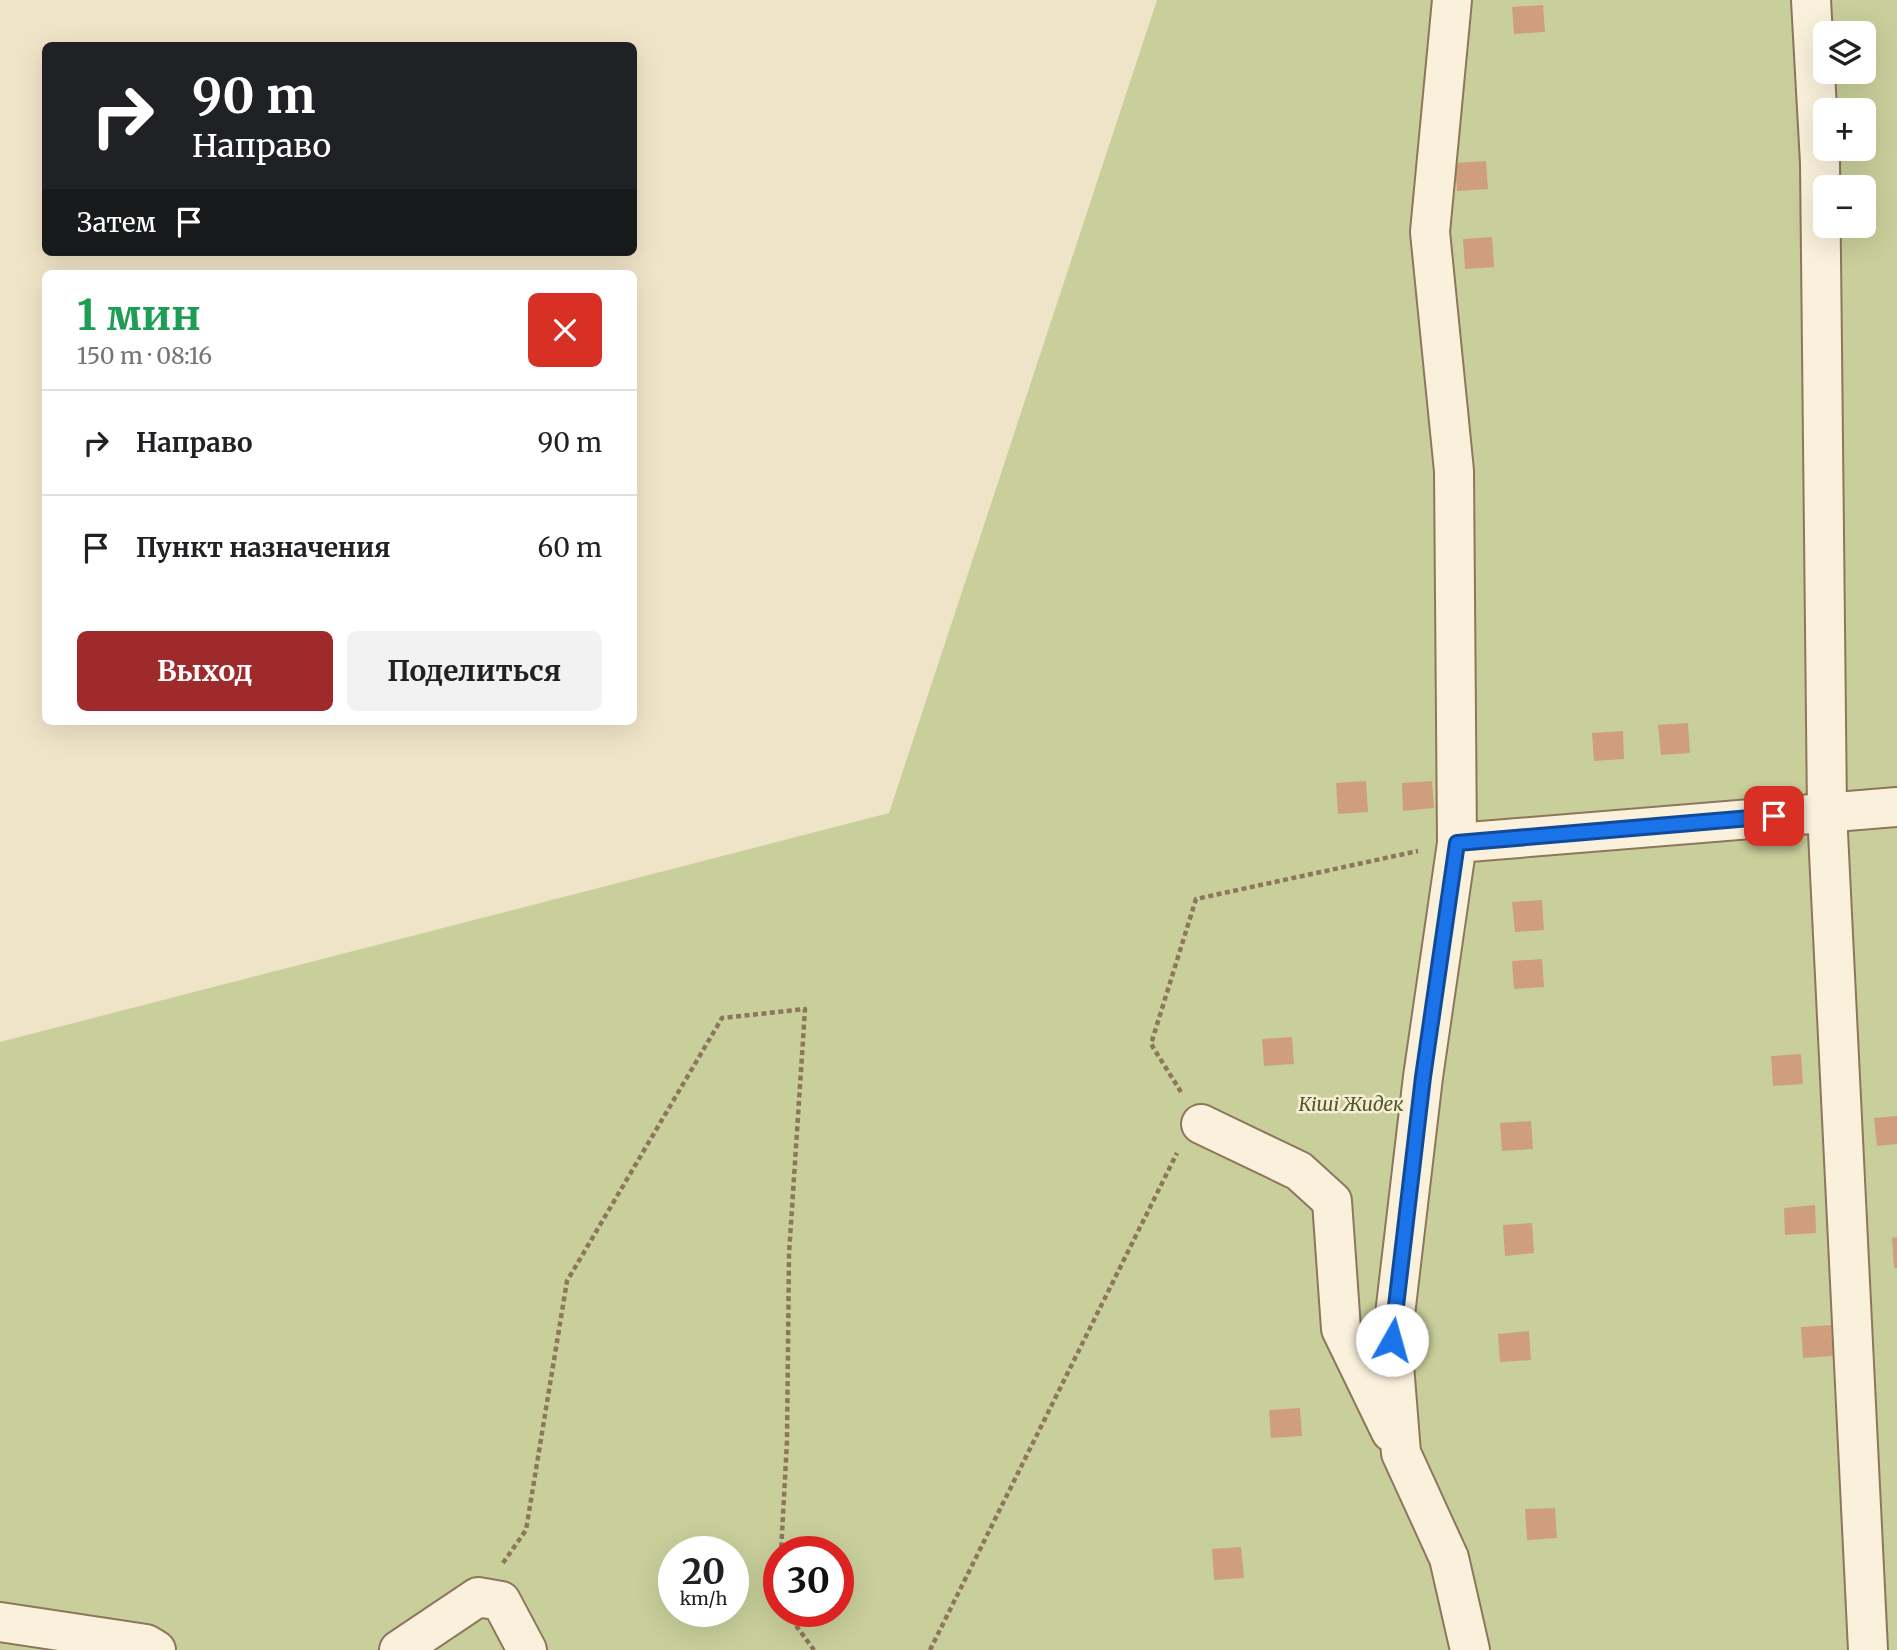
<!DOCTYPE html>
<html lang="ru">
<meta charset="utf-8">
<style>
:root{--surface:#fff;--page:#f2f2f2;--text:#202124;--muted:#757577;--line:#e0e0e0;--accent:#9e2a2b}
body{margin:0;font-family:Merriweather,serif;background:var(--page);color:var(--text);height:100vh;display:flex;flex-direction:column;font-size:26px;white-space:nowrap}
*{box-sizing:border-box;margin:0}
p{font-size:23px;color:var(--muted)}
.icon{flex:none;width:38px;height:38px;fill:none;stroke:currentColor;stroke-width:2;stroke-linecap:round;stroke-linejoin:round}
.map{position:relative;flex:1;overflow:hidden}
.side{position:absolute;left:42px;top:270px;width:595px;height:455px;display:flex;flex-direction:column;background:var(--surface);border-radius:10px;box-shadow:0 7px 28px #0002}
.side>*{flex:none}
.banner{position:absolute;left:42px;top:42px;width:595px;height:214px;border-radius:10px;box-shadow:0 7px 28px #0002;background:#202124;color:#fff;overflow:hidden}
.buttons{position:absolute;left:1813px;top:21px;display:grid;gap:14px}
.buttons a{display:grid;place-items:center;width:63px;height:63px;border-radius:10px;background:var(--surface);box-shadow:0 7px 28px #0002;font-size:35px}
.speed{position:absolute;left:658px;top:1536px;display:flex;gap:14px;font-size:35px;font-weight:700;text-align:center}
.speed>*{display:grid;place-content:center;width:91px;height:91px;border-radius:50%;background:var(--surface);box-shadow:0 7px 28px #0002;line-height:1}
.speed small{font-size:18px;font-weight:400}
.speed .limit{border:10px solid #d22;background:#fff;color:#111}
.pin{position:absolute;display:grid;place-items:center;width:60px;height:60px;color:#fff;margin:-30px;border-radius:14px;box-shadow:0 4px 10px #0006}
.me{position:absolute;width:77px;margin:-38px;rotate:7deg;stroke-linejoin:round;filter:drop-shadow(0 0 5px #0008)}
.turn{display:flex;align-items:center;gap:24px;height:147px;padding:0 35px;font-size:32px}
.turn .icon{width:91px;height:91px;stroke-width:2.5}
.turn b{display:block;font-size:49px;line-height:60px}
.then{display:flex;align-items:center;height:66px;padding:0 35px;background:#0003;gap:14px;font-size:26px}
.round{display:grid;place-items:center;flex:none;width:74px;height:74px;border-radius:10px;background:var(--page)}
.headline{display:flex;align-items:center;justify-content:space-between;height:119px;padding:0 35px}
h1{font-size:42px;font-weight:700;line-height:52px;color:#1e9e55}
.cta{display:flex;gap:14px;margin-top:auto;padding:14px 35px}
.cta a{flex:1;height:80px;border-radius:10px;background:var(--accent);color:#fff;font-size:28px;font-weight:700;line-height:80px;text-align:center}
.cta a+a{background:var(--page);color:var(--text)}
ul{padding:0;list-style:none}
li{display:flex;align-items:center;gap:21px;height:105px;padding:0 35px;border-top:2px solid var(--line)}
li div{flex:1}
li b{display:block;font-size:26px}
li em{font-style:normal}
.map>svg:first-child{display:block}
.green{fill:#c9cf9b;fill-rule:evenodd}
.building{fill:#cf9f7d}
.lines{fill:none;stroke-linecap:round;stroke-linejoin:round}
.minor-casing{stroke:#8d765c;stroke-width:42}
.path{stroke:#8d765c;stroke-width:4.5;stroke-dasharray:5 3.5;stroke-linecap:butt}
.minor{stroke:#faf1dc;stroke-width:38}
.route-casing{stroke:#114b97;stroke-width:18}
.route{stroke:#1a73e8;stroke-width:12}
.labels{text-anchor:middle;dominant-baseline:central;stroke-width:5;stroke-linejoin:round;paint-order:stroke}
.park-label{font-size:19px;font-style:italic;fill:#4d5a26;stroke:#f7eed8}
</style>
<div class="map">
<svg width="1897" height="1650" viewBox="0 0 1897 1650">
<rect width="100%" height="100%" fill="#f0e4c8"/>
<path class="green" d="M 1157,0 L 1897,0 L 1897,1650 L 0,1650 L 0,1042 L 889,813 ZM 1825,33 L 1864,33 L 1864,72 L 1825,72 ZM 1825,110 L 1864,110 L 1864,149 L 1825,149 ZM 1825,187 L 1864,187 L 1864,226 L 1825,226 ZM 674,1552 L 733,1552 L 733,1612 L 674,1612 ZM 779,1552 L 838,1552 L 838,1612 L 779,1612 Z"/>
<g class="building">
<path d="M 1543,5 L 1545,32 L 1514,34 L 1512,7 Z"/>
<path d="M 1486,161 L 1488,189 L 1457,191 L 1455,163 Z"/>
<path d="M 1492,237 L 1494,267 L 1465,269 L 1463,239 Z"/>
<path d="M 1688,723 L 1690,753 L 1661,755 L 1658,725 Z"/>
<path d="M 1623,731 L 1624,759 L 1594,761 L 1592,733 Z"/>
<path d="M 1366,781 L 1368,812 L 1338,814 L 1336,783 Z"/>
<path d="M 1432,781 L 1434,808 L 1403,811 L 1402,783 Z"/>
<path d="M 1542,900 L 1544,930 L 1515,932 L 1512,902 Z"/>
<path d="M 1542,959 L 1544,987 L 1514,989 L 1512,961 Z"/>
<path d="M 1292,1037 L 1294,1064 L 1264,1066 L 1262,1039 Z"/>
<path d="M 1801,1054 L 1803,1084 L 1773,1086 L 1771,1056 Z"/>
<path d="M 1897,1116 L 1897,1144 L 1877,1146 L 1874,1118 Z"/>
<path d="M 1531,1121 L 1533,1149 L 1502,1151 L 1500,1123 Z"/>
<path d="M 1815,1205 L 1816,1233 L 1785,1235 L 1784,1208 Z"/>
<path d="M 1532,1223 L 1534,1253 L 1505,1256 L 1503,1225 Z"/>
<path d="M 1897,1237 L 1897,1268 L 1894,1268 L 1892,1238 Z"/>
<path d="M 1831,1325 L 1833,1356 L 1803,1358 L 1801,1327 Z"/>
<path d="M 1529,1331 L 1531,1360 L 1500,1362 L 1498,1334 Z"/>
<path d="M 1300,1408 L 1302,1436 L 1271,1438 L 1269,1410 Z"/>
<path d="M 1555,1508 L 1557,1538 L 1527,1540 L 1525,1509 Z"/>
<path d="M 1241,1547 L 1244,1578 L 1214,1580 L 1212,1549 Z"/>
</g>
<g class="lines">
<g class="minor-casing">
<g id="minor">
<path d="M 1452,0 L 1430,232 L 1454,471 L 1457,843"/>
<path d="M 1811,0 L 1820,163 L 1827,812 L 1868,1650"/>
<path d="M 1201,1124 L 1299,1171 L 1332,1201 L 1341,1329 L 1391,1432"/>
<path d="M 0,1622 L 146,1644 L 156,1650"/>
<path d="M 399,1650 L 478,1597 L 501,1601 L 527,1650"/>
<path d="M 1470,1650 L 1449,1558 L 1401,1453 L 1392,1340 L 1423,1077 L 1457,843 L 1897,807"/>
</g>
</g>
<g class="path">
<path d="M 1181,1092 L 1151,1044 L 1196,899 L 1418,851"/>
<path d="M 503,1563 L 526,1530 L 567,1281 L 722,1018 L 805,1009 L 789,1254 L 787,1441 L 781,1552"/>
<path d="M 779,1588 L 779,1602"/>
<path d="M 786,1612 L 814,1650"/>
<path d="M 930,1650 L 1177,1153"/>
</g>
<use href="#minor" class="minor"/>
</g>
<g class="lines">
<g class="route-casing">
<path id="route" d="M 1392,1340 L 1423,1077 L 1457,843 L 1774,816"/>
</g>
<use href="#route" class="route"/>
</g>
<g class="labels">
<g class="park-label">
<text x="1351" y="1104">Кіші Жидек</text>
</g>
</g>
</svg>
<div class="buttons">
<a><svg class="icon" aria-label="layers" viewBox="0 0 24 24"><path d="M12 4l9 5-9 5-9-5zM3 14l9 5 9-5"/></svg></a>
<a>+</a>
<a>−</a>
</div>
<div class="speed"><div>20<small>km/h</small></div><div class="limit">30</div></div>
<div class="pin" style="left:1774px;top:816px;background:#d93025"><svg class="icon" aria-label="arrive" viewBox="0 0 24 24"><path d="M6 21V4h12l-3 4 3 4H6"/></svg></div>
<svg class="me" style="left:1392px;top:1340px" viewBox="-20 -20 40 40"><circle r="19" fill="#fff"/><path d="M0-13L10 11 0 6-10 11z" fill="#1a73e8"/></svg>
<div class="banner">
<div class="turn"><svg class="icon" aria-label="right" viewBox="0 0 24 24"><path d="M7 20v-9h11M14 6l5 5-5 5"/></svg><div><b>90 m</b>Направо</div></div>
<div class="then">Затем<svg class="icon" aria-label="arrive" viewBox="0 0 24 24"><path d="M6 21V4h12l-3 4 3 4H6"/></svg></div>
</div>
<section class="side">
<div class="headline"><div><h1>1 мин</h1><p>150 m · 08:16</p></div><a class="round" style="background:#d93025;color:#fff"><svg class="icon" aria-label="close" viewBox="0 0 24 24"><path d="M6 6l12 12M18 6L6 18"/></svg></a></div>
<ul>
<li><svg class="icon" aria-label="right" viewBox="0 0 24 24"><path d="M7 20v-9h11M14 6l5 5-5 5"/></svg><div><b>Направо</b></div><em>90 m</em></li>
<li><svg class="icon" aria-label="arrive" viewBox="0 0 24 24"><path d="M6 21V4h12l-3 4 3 4H6"/></svg><div><b>Пункт назначения</b></div><em>60 m</em></li>
</ul>
<div class="cta"><a>Выход</a><a>Поделиться</a></div>
</section>
</div>
